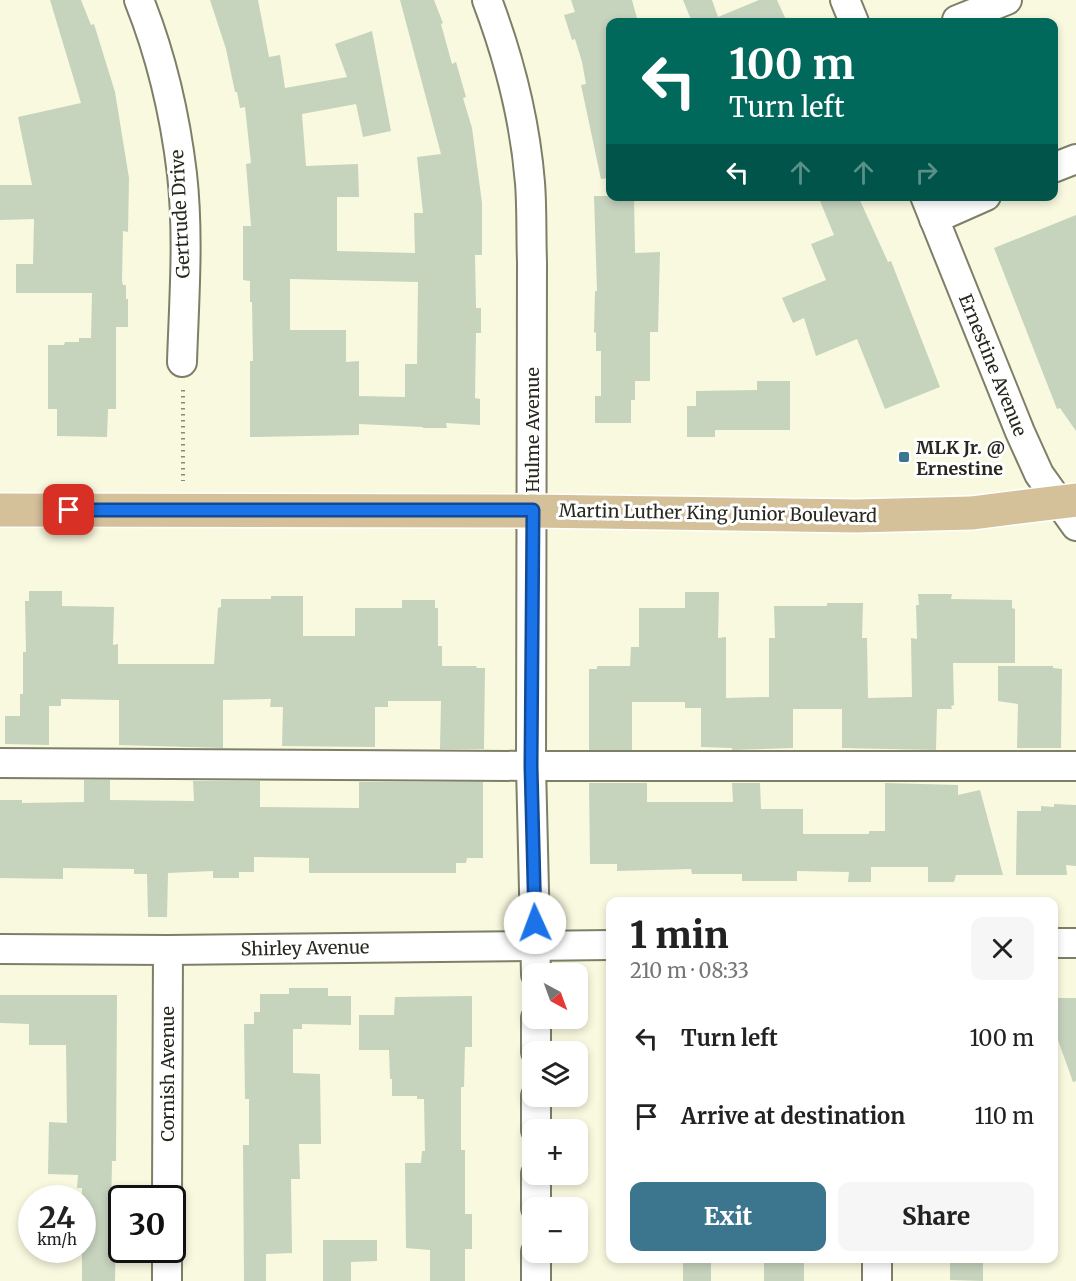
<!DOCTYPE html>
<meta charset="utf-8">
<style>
:root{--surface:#fff;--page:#f6f6f6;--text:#222;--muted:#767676;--accent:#3b758e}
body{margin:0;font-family:Merriweather,serif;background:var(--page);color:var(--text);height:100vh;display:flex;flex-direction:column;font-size:22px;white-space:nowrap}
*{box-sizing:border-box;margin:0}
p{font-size:20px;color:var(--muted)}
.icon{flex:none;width:33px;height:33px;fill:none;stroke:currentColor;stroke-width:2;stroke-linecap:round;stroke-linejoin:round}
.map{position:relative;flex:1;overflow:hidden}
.sheet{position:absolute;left:606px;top:897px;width:452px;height:366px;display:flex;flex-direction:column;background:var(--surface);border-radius:12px;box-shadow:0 3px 9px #0003}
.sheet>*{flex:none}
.banner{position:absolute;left:606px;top:18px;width:452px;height:183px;border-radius:12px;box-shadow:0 3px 9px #0003;background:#00695c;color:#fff;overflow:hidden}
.needle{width:39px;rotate:139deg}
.buttons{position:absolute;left:522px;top:963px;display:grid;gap:12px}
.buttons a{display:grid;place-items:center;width:66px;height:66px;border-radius:12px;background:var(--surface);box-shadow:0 3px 9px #0003;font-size:30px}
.speed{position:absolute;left:18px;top:1185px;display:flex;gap:12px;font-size:30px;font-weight:700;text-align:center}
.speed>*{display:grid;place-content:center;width:78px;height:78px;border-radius:50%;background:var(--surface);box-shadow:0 3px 9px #0003;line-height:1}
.speed small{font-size:15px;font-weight:400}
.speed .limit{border:3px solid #111;border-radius:9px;background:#fff;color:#111}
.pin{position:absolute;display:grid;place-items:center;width:51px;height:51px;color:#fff;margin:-26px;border-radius:12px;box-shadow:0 3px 9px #0006}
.me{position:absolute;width:66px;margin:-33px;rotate:358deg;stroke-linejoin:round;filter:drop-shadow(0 0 4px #0008)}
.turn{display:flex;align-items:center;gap:21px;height:126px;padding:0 24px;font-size:27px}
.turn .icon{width:78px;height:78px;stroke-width:2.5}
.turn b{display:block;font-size:42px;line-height:51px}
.lanes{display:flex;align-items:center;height:57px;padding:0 24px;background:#0003;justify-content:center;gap:30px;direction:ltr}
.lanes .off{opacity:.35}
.round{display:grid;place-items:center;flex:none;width:63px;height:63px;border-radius:12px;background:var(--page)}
.head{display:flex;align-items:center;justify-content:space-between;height:102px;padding:0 24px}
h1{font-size:36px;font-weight:800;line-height:45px}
.cta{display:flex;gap:12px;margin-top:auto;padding:12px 24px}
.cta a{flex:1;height:69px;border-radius:12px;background:var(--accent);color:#fff;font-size:24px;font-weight:800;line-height:69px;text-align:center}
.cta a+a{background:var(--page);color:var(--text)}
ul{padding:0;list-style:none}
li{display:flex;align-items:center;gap:18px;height:78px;padding:0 24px}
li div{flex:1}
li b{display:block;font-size:22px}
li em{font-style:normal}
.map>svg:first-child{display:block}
.building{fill:#c6d3bd;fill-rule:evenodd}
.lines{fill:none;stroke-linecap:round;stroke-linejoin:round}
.minor-casing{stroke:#7e7f68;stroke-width:32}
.major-casing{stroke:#fff;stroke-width:36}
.path{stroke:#8a8a79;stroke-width:4;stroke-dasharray:1.5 4.5;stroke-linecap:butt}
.minor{stroke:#fff;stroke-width:28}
.major{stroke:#d4c099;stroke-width:33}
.route-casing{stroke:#114b97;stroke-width:15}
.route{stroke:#1a73e8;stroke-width:10}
.poi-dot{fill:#3b758e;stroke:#fff;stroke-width:2}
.labels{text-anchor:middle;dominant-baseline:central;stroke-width:6;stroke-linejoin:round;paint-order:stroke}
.street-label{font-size:18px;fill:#28281f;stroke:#fff}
.poi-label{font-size:18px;font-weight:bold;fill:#28281f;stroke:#fff;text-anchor:start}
</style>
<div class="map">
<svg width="1076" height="1281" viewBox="0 0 1076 1281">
<rect width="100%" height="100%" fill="#f9f9e0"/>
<g class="building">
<path d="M 50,0 L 81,0 L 91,25 L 94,24 L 115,92 L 129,178 L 128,232 L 123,231 L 122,281 L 123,285 L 126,285 L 126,299 L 128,299 L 128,327 L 116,327 L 116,409 L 108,409 L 107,437 L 57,436 L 57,409 L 48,409 L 48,345 L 64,345 L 65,342 L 79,342 L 79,338 L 91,338 L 92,293 L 16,293 L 16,264 L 33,264 L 34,219 L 0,220 L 0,185 L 32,185 L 18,117 L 81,103 Z"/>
<path d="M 210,0 L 258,0 L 269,57 L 280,55 L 285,88 L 347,77 L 335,44 L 372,31 L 391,131 L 363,137 L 356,104 L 302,114 L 306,166 L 358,164 L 359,197 L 337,197 L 337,251 L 415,253 L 414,213 L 423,213 L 417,157 L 441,154 L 400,0 L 434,0 L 443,23 L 441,24 L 452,64 L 456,62 L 466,97 L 463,98 L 472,128 L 482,203 L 482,255 L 475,255 L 476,308 L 481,308 L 481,333 L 476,333 L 475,398 L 480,399 L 480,425 L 446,423 L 447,428 L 423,428 L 423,427 L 359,424 L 359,435 L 250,437 L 250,361 L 253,361 L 252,302 L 250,302 L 250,281 L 243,280 L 243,226 L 251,226 L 246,164 L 251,163 L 245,107 L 240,108 L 237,92 L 235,92 L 226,49 ZM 290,279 L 418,282 L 417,364 L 405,364 L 405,397 L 359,396 L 359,361 L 346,362 L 346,330 L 290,330 Z"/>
<path d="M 571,0 L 632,0 L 638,22 L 610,22 L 610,178 L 601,179 L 581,85 L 586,84 L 582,62 L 575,39 L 572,40 L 564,15 L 575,12 Z"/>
<path d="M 683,0 L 712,0 L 718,17 L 759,0 L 777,0 L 787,22 L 692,22 Z"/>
<path d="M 594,196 L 634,196 L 635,253 L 660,252 L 658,332 L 650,332 L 650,381 L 635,381 L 635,400 L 631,400 L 631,423 L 595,423 L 595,396 L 601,396 L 601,351 L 596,351 L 596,332 L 594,333 L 595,291 L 597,291 Z"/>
<path d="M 818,196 L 858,196 L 888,262 L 891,261 L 940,387 L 885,409 L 857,339 L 816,356 L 804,318 L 793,323 L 782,298 L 826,280 L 811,244 L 834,235 Z"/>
<path d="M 1076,215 L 1076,431 L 1060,408 L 1057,409 L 994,248 Z"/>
<path d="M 757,381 L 790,381 L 790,430 L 715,430 L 715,437 L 687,437 L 687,406 L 696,406 L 696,391 L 757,390 Z"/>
<path d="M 29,591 L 62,591 L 62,606 L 114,607 L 113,645 L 118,644 L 118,664 L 214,664 L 218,608 L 221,607 L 221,599 L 271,599 L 271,596 L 303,596 L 303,636 L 355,636 L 355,608 L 402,608 L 402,600 L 435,600 L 435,608 L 438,608 L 438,646 L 442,646 L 442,666 L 476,666 L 477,668 L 485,668 L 484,747 L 484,749 L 440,749 L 441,701 L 388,701 L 388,707 L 375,707 L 375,747 L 282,746 L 283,707 L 270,707 L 271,699 L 223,700 L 223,748 L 119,745 L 119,700 L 61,699 L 61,706 L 49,706 L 49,745 L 5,744 L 5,716 L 20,716 L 20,694 L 23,694 L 23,652 L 26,652 L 25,601 L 29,601 Z"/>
<path d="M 685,592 L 719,592 L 718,638 L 726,637 L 726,698 L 769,697 L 769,638 L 775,638 L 774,606 L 827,606 L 827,603 L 863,603 L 862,638 L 867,638 L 868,698 L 912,697 L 911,638 L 917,639 L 916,605 L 919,605 L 918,594 L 952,594 L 951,599 L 1012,600 L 1012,608 L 1015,609 L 1015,663 L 953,663 L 954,705 L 951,706 L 952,709 L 937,709 L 936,750 L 842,748 L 842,709 L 793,709 L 793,748 L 732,750 L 732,748 L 701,747 L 701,708 L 685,708 L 685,702 L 632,702 L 632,750 L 589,750 L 589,669 L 597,669 L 597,666 L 630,666 L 631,647 L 639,647 L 639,608 L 685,608 Z"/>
<path d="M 998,666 L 1053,666 L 1053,668 L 1062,669 L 1061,748 L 1017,748 L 1018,704 L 998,701 Z"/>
<path d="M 84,780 L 110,780 L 110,800 L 194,801 L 193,781 L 260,781 L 260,807 L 359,808 L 359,782 L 483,782 L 483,858 L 467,858 L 466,863 L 456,863 L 456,873 L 309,873 L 309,858 L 254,857 L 254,872 L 239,872 L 239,878 L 213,878 L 213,871 L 168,873 L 167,917 L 148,917 L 147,874 L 134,874 L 134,869 L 63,868 L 63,879 L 0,878 L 0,800 L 22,800 L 22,803 L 84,802 Z"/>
<path d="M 589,783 L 647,783 L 647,802 L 733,802 L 732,783 L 760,783 L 761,809 L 803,809 L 803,834 L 869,834 L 869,831 L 885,831 L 885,783 L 958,785 L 958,795 L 980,790 L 1003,875 L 956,875 L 954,882 L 928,882 L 928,867 L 871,867 L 871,882 L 848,882 L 849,872 L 797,871 L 797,881 L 742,881 L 742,874 L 692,874 L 691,869 L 617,871 L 617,864 L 590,864 Z"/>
<path d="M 1054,804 L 1076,805 L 1076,866 L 1066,865 L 1067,875 L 1016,875 L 1017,811 L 1041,811 L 1041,806 L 1054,807 Z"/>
<path d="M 289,988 L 328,988 L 328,996 L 351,996 L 351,1025 L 302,1024 L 302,1029 L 293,1029 L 293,1073 L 320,1074 L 321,1144 L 299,1144 L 300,1179 L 291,1179 L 292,1253 L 266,1254 L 266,1281 L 244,1281 L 243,1145 L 249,1145 L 249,1099 L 245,1099 L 244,1024 L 254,1024 L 254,1012 L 260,1012 L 260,994 L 289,994 Z"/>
<path d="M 0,995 L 117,995 L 116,1161 L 112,1161 L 111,1213 L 121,1228 L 116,1235 L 115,1281 L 82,1281 L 82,1188 L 77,1188 L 78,1175 L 48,1174 L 49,1122 L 67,1123 L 66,1045 L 29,1045 L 29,1024 L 0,1023 Z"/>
<path d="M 472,996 L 472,1047 L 465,1047 L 464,1087 L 461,1087 L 461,1150 L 465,1150 L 465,1214 L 472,1214 L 472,1249 L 465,1249 L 465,1281 L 430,1281 L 430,1250 L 406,1248 L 405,1163 L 421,1163 L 422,1151 L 425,1151 L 424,1099 L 417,1099 L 417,1096 L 392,1096 L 392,1079 L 390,1079 L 389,1050 L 359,1050 L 359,1015 L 394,1015 L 395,997 Z"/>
<path d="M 1053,998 L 1076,998 L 1076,1081 L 1073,1082 L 1053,1026 Z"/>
<path d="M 323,1240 L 377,1240 L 377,1261 L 351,1262 L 351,1281 L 323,1281 Z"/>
<rect x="683" y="1258" width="28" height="23"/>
<rect x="764" y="1258" width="40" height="23"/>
<path d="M 950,1258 L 983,1258 L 983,1281 L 950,1280 Z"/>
</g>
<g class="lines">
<g class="minor-casing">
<g id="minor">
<path d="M 139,0 C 161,55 175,115 182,174 C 189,236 184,300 182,362"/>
<path d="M 487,0 C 509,58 525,121 530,183 C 532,209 531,236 532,262 L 531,766 L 536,974"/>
<path d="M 845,0 L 854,22"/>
<path d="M 958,22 L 957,20 L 1007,0"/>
<path d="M 1053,168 L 1076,159"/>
<path d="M 925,196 L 1020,432 L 1039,474 L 1076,526"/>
<path d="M 934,219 L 986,196"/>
<path d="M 0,763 L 531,766 L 1076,766"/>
<path d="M 1053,943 L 1076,943"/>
<path d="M 0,949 L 168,950 L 610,945"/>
<path d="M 536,1018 L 536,1052"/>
<path d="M 536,1096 L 536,1130"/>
<path d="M 536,1174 L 536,1208"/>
<path d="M 167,1198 L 168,950"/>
<path d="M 536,1252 L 536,1281"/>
<path d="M 167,1281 L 167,1250"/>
<path d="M 877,1281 L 877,1258"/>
</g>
</g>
<g class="major-casing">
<path id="major" d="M 0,510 L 533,511 L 856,516 L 971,513 L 1076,500"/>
</g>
<path class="path" d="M 183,390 L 183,481"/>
<use href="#minor" class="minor"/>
<use href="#major" class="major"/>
</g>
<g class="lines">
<g class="route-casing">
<path id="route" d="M 69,510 L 533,510 L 531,766 L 535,923"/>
</g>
<use href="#route" class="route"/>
</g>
<rect class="poi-dot" x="898" y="451" width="12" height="12" rx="3"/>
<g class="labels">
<g class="street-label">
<text transform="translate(180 214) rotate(-93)">Gertrude Drive</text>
<text transform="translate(993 365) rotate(68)">Ernestine Avenue</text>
<text transform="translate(532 430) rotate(-90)">Hulme Avenue</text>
<text transform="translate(718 513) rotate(1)">Martin Luther King Junior Boulevard</text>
<text transform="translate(305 948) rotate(-1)">Shirley Avenue</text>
<text transform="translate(167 1074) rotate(-90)">Cornish Avenue</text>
</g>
<g class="poi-label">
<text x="916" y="447">MLK Jr. @<tspan x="916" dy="21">Ernestine</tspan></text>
</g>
</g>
</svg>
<div class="buttons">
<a><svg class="needle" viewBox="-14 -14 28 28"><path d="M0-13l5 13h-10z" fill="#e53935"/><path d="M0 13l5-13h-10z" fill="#767676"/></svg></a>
<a><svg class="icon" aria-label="layers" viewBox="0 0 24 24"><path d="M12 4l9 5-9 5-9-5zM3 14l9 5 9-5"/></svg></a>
<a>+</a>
<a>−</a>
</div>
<div class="speed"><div>24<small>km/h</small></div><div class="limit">30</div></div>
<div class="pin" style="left:69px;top:510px;background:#d93025"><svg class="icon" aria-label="arrive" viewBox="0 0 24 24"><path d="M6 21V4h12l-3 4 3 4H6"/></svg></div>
<svg class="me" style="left:535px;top:923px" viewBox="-20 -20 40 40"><circle r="19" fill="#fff"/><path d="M0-13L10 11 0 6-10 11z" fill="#1a73e8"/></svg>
<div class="banner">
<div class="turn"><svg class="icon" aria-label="left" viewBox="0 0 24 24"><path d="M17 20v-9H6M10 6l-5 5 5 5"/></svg><div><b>100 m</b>Turn left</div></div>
<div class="lanes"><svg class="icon" aria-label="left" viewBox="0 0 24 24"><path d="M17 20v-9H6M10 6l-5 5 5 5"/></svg><svg class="icon off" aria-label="ahead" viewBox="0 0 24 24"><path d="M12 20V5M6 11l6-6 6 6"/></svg><svg class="icon off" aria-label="ahead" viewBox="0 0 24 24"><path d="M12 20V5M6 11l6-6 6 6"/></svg><svg class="icon off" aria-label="right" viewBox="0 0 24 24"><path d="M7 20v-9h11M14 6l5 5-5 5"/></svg></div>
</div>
<section class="sheet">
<div class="head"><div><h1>1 min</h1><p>210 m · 08:33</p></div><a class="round"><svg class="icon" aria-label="close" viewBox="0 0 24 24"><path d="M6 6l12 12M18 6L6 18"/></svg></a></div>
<ul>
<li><svg class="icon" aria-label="left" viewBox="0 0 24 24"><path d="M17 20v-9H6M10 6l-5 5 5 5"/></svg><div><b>Turn left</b></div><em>100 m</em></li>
<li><svg class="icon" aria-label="arrive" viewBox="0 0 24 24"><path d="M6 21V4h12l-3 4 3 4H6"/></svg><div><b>Arrive at destination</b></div><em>110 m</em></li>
</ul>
<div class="cta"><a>Exit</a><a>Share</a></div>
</section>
</div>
